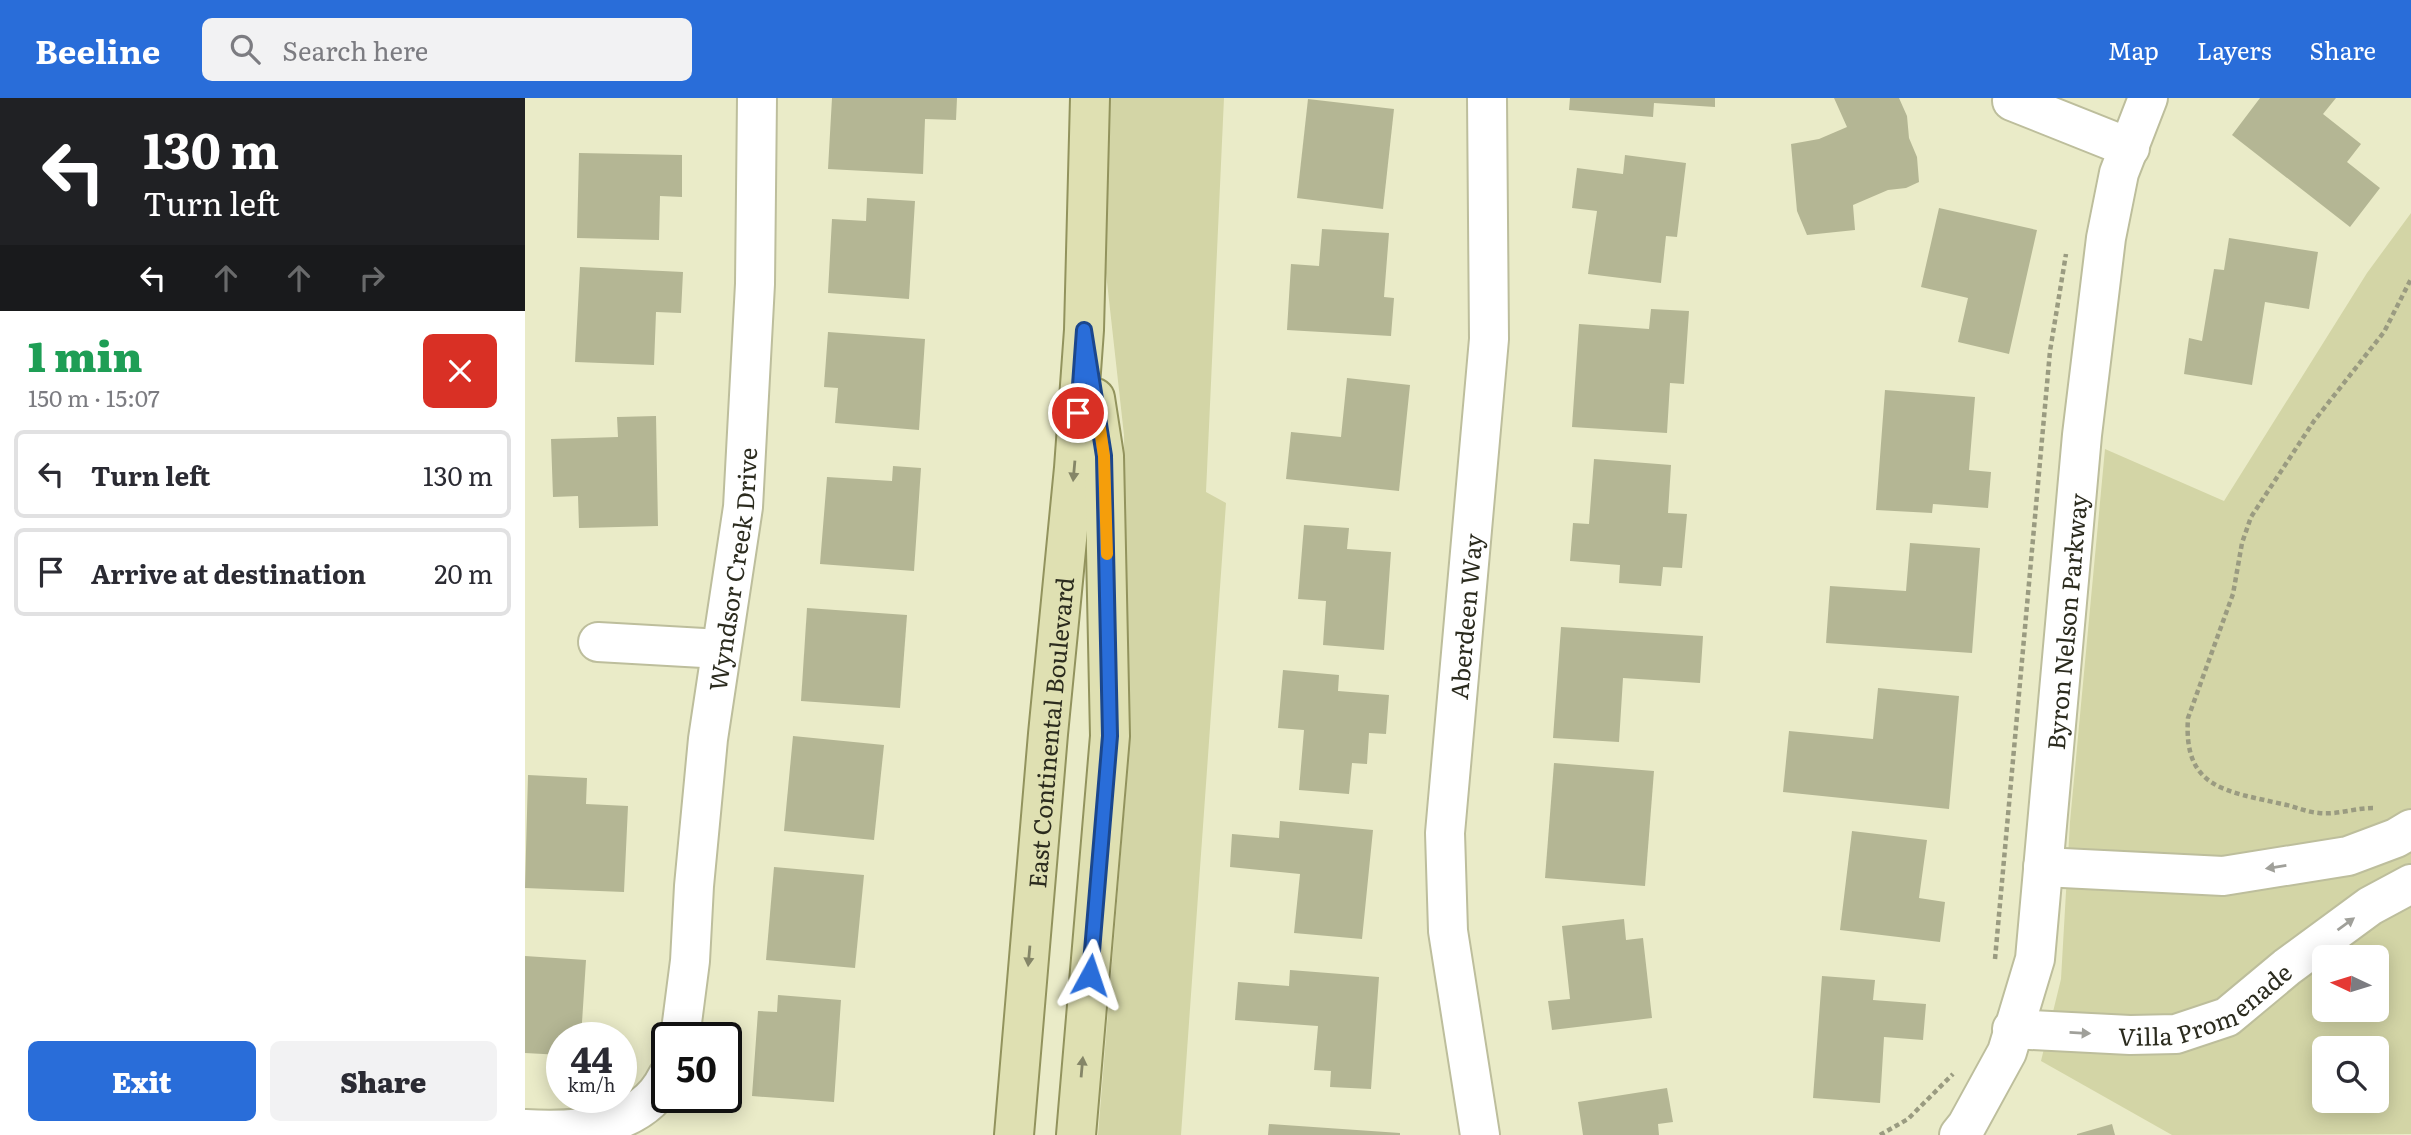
<!DOCTYPE html>
<meta charset="utf-8">
<style>
:root{--surface:#fff;--page:#f2f2f3;--text:#2b2b33;--muted:#7c7c81;--line:#e1e1e2;--accent:#296dd9}
body{margin:0;font-family:Literata,serif;background:var(--page);color:var(--text);height:100vh;display:flex;flex-direction:column;font-size:26px;white-space:nowrap}
*{box-sizing:border-box;margin:0}
p{font-size:23px;color:var(--muted)}
.icon{flex:none;width:38px;height:38px;fill:none;stroke:currentColor;stroke-width:2;stroke-linecap:round;stroke-linejoin:round}
.map{position:relative;flex:1;overflow:hidden}
.sheet{display:flex;flex-direction:column;background:var(--surface);width:525px}
.sheet>*{flex:none}
.hud{background:#202124;color:#fff;overflow:hidden}
.needle{width:46px;rotate:274deg}
.controls{position:absolute;left:1787px;top:847px;display:grid;gap:14px}
.controls a{display:grid;place-items:center;width:77px;height:77px;border-radius:10px;background:var(--surface);box-shadow:0 4px 18px #0003;font-size:35px}
.speed{position:absolute;left:21px;top:924px;display:flex;gap:14px;font-size:35px;font-weight:700;text-align:center}
.speed>*{display:grid;place-content:center;width:91px;height:91px;border-radius:50%;background:var(--surface);box-shadow:0 4px 18px #0003;line-height:1}
.speed small{font-size:18px;font-weight:400}
.speed .limit{border:4px solid #111;border-radius:10px;background:#fff;color:#111}
.pin{position:absolute;display:grid;place-items:center;width:60px;height:60px;color:#fff;margin:-30px;border:4px solid #fff;border-radius:50%;box-shadow:0 2px 7px #0007}
.me{position:absolute;width:77px;margin:-38px;rotate:5deg;stroke-linejoin:round;filter:drop-shadow(0 0 5px #0008)}
.turn{display:flex;align-items:center;gap:24px;height:147px;padding:0 28px;font-size:32px}
.turn .icon{width:91px;height:91px;stroke-width:2.5}
.turn b{display:block;font-size:49px;line-height:60px}
.lanes{display:flex;align-items:center;height:66px;padding:0 28px;background:#0003;justify-content:center;gap:35px;direction:ltr}
.lanes .off{opacity:.35}
.round{display:grid;place-items:center;flex:none;width:74px;height:74px;border-radius:10px;background:var(--page)}
.summary{display:flex;align-items:center;justify-content:space-between;height:119px;padding:0 28px}
h1{font-size:42px;font-weight:800;line-height:52px;color:#1e9e55}
.action{display:flex;gap:14px;margin-top:auto;padding:14px 28px}
.action a{flex:1;height:80px;border-radius:10px;background:var(--accent);color:#fff;font-size:28px;font-weight:800;line-height:80px;text-align:center}
.action a+a{background:var(--page);color:var(--text)}
ul{padding:0;list-style:none}
li{display:flex;align-items:center;gap:21px;height:88px;margin:0 14px 10px;padding:0 14px;border:4px solid var(--line);border-radius:10px}
li div{flex:1}
li b{display:block;font-size:26px}
li em{font-style:normal}
header{display:flex;align-items:center;gap:42px;box-sizing:border-box;height:98px;padding:0 35px;background:var(--accent);color:#fff}
header strong{font-size:33px}
nav{display:flex;gap:38px;margin-inline-start:auto;font-size:24px}
.search{width:490px;height:63px;background:var(--page);display:flex;align-items:center;gap:18px;box-sizing:border-box;padding:0 24px;border-radius:10px;color:var(--muted);font-size:26px}
main{display:flex;flex:1;min-height:0}
.map>svg:first-child{display:block}
.green{fill:#d3d5a6;fill-rule:evenodd}
.building{fill:#b4b694}
.lines{fill:none;stroke-linecap:round;stroke-linejoin:round}
.minor-casing{stroke:#bdbe9c;stroke-width:42}
.major-casing{stroke:#92935d;stroke-width:42}
.path{stroke:#9a9b81;stroke-width:4.5;stroke-dasharray:5 3.5;stroke-linecap:butt}
.minor{stroke:#fff;stroke-width:38}
.major{stroke:#dfe0b2;stroke-width:38}
.oneway{fill:#858668}
.oneway2{fill:#a0a09a}
.route-casing{stroke:#1b478d;stroke-width:18}
.route{stroke:#296dd9;stroke-width:12}
.slow{stroke:#f59e0b;stroke-width:12}
.labels{text-anchor:middle;dominant-baseline:central;stroke-width:7;stroke-linejoin:round;paint-order:stroke}
.street-label{font-size:24px;fill:#2b2b1e;stroke:#fff}
</style>
<header>
<strong>Beeline</strong>
<div class="search"><svg class="icon" aria-label="search" viewBox="0 0 24 24"><circle cx="10" cy="10" r="6"/><path d="M15 15l6 6"/></svg>Search here</div>
<nav><a>Map</a><a>Layers</a><a>Share</a></nav>
</header>
<main>
<section class="sheet">
<div class="hud">
<div class="turn"><svg class="icon" aria-label="left" viewBox="0 0 24 24"><path d="M17 20v-9H6M10 6l-5 5 5 5"/></svg><div><b>130 m</b>Turn left</div></div>
<div class="lanes"><svg class="icon" aria-label="left" viewBox="0 0 24 24"><path d="M17 20v-9H6M10 6l-5 5 5 5"/></svg><svg class="icon off" aria-label="ahead" viewBox="0 0 24 24"><path d="M12 20V5M6 11l6-6 6 6"/></svg><svg class="icon off" aria-label="ahead" viewBox="0 0 24 24"><path d="M12 20V5M6 11l6-6 6 6"/></svg><svg class="icon off" aria-label="right" viewBox="0 0 24 24"><path d="M7 20v-9h11M14 6l5 5-5 5"/></svg></div>
</div>
<div class="summary"><div><h1>1 min</h1><p>150 m · 15:07</p></div><a class="round" style="background:#d93025;color:#fff"><svg class="icon" aria-label="close" viewBox="0 0 24 24"><path d="M6 6l12 12M18 6L6 18"/></svg></a></div>
<ul>
<li><svg class="icon" aria-label="left" viewBox="0 0 24 24"><path d="M17 20v-9H6M10 6l-5 5 5 5"/></svg><div><b>Turn left</b></div><em>130 m</em></li>
<li><svg class="icon" aria-label="arrive" viewBox="0 0 24 24"><path d="M6 21V4h12l-3 4 3 4H6"/></svg><div><b>Arrive at destination</b></div><em>20 m</em></li>
</ul>
<div class="action"><a>Exit</a><a>Share</a></div>
</section>
<div class="map">
<svg width="1886" height="1037" viewBox="0 0 1886 1037">
<rect width="100%" height="100%" fill="#eaebc8"/>
<g class="green">
<path d="M 582,0 L 699,0 L 681,394 L 701,405 L 656,1037 L 573,1037 L 601,693 L 599,337 L 576,130 Z"/>
<path d="M 1886,115 L 1886,1036 L 1647,1037 L 1516,963 L 1536,881 L 1545,724 L 1580,351 L 1699,403 L 1842,175 ZM 1799,859 L 1852,859 L 1852,912 L 1799,912 ZM 1799,950 L 1852,950 L 1852,1003 L 1799,1003 Z"/>
</g>
<g class="building">
<path d="M 307,0 L 432,0 L 431,22 L 400,21 L 398,76 L 303,71 Z"/>
<path d="M 1045,0 L 1190,0 L 1190,9 L 1129,5 L 1128,19 L 1044,12 Z"/>
<path d="M 1309,0 L 1374,0 L 1382,18 L 1384,40 L 1392,59 L 1394,84 L 1381,90 L 1363,92 L 1328,107 L 1330,132 L 1282,137 L 1272,113 L 1266,46 L 1294,41 L 1322,29 Z"/>
<path d="M 1735,0 L 1811,0 L 1798,16 L 1836,46 L 1822,64 L 1855,90 L 1825,129 L 1707,37 Z"/>
<path d="M 783,1 L 869,11 L 858,111 L 772,100 Z"/>
<path d="M 54,55 L 157,57 L 157,99 L 135,98 L 134,142 L 52,140 Z"/>
<path d="M 1100,57 L 1161,65 L 1152,139 L 1141,138 L 1136,185 L 1063,176 L 1072,113 L 1047,110 L 1052,70 L 1098,76 Z"/>
<path d="M 342,100 L 390,103 L 384,201 L 303,195 L 307,121 L 341,123 Z"/>
<path d="M 1414,110 L 1512,132 L 1484,256 L 1433,244 L 1443,200 L 1396,189 Z"/>
<path d="M 797,131 L 864,135 L 859,199 L 869,200 L 866,238 L 762,232 L 766,166 L 794,168 Z"/>
<path d="M 1704,140 L 1793,154 L 1784,211 L 1740,204 L 1727,287 L 1659,276 L 1664,240 L 1677,243 L 1689,171 L 1699,172 Z"/>
<path d="M 55,169 L 158,174 L 156,215 L 131,214 L 129,267 L 50,264 Z"/>
<path d="M 1126,211 L 1164,213 L 1159,286 L 1145,285 L 1142,335 L 1047,329 L 1054,226 L 1124,231 Z"/>
<path d="M 303,234 L 400,241 L 394,332 L 310,325 L 313,290 L 299,289 Z"/>
<path d="M 822,280 L 885,287 L 874,393 L 761,381 L 766,334 L 816,339 Z"/>
<path d="M 1360,292 L 1450,299 L 1444,372 L 1466,374 L 1463,410 L 1408,406 L 1407,415 L 1351,412 Z"/>
<path d="M 131,318 L 133,428 L 54,430 L 53,398 L 28,399 L 26,341 L 93,339 L 92,319 Z"/>
<path d="M 1069,361 L 1146,367 L 1143,415 L 1162,416 L 1157,470 L 1138,469 L 1136,488 L 1094,485 L 1095,467 L 1045,463 L 1048,425 L 1064,426 Z"/>
<path d="M 368,368 L 396,370 L 389,473 L 295,466 L 302,379 L 367,383 Z"/>
<path d="M 779,427 L 824,430 L 822,451 L 866,454 L 859,552 L 798,547 L 801,503 L 773,501 Z"/>
<path d="M 1385,445 L 1455,450 L 1447,555 L 1301,545 L 1305,488 L 1381,493 Z"/>
<path d="M 282,510 L 382,517 L 375,610 L 276,603 Z"/>
<path d="M 1036,529 L 1178,538 L 1175,585 L 1098,580 L 1094,644 L 1028,640 Z"/>
<path d="M 758,572 L 814,577 L 813,593 L 864,597 L 861,636 L 844,635 L 842,666 L 827,665 L 824,696 L 774,692 L 779,632 L 753,630 Z"/>
<path d="M 1353,590 L 1434,598 L 1424,711 L 1258,694 L 1264,633 L 1348,641 Z"/>
<path d="M 268,638 L 359,647 L 349,742 L 259,733 Z"/>
<path d="M 1029,665 L 1129,673 L 1120,788 L 1020,780 Z"/>
<path d="M 3,677 L 62,680 L 61,706 L 103,708 L 99,794 L 0,790 Z"/>
<path d="M 755,723 L 848,732 L 837,841 L 769,835 L 775,776 L 705,769 L 707,736 L 754,740 Z"/>
<path d="M 1327,733 L 1402,742 L 1394,800 L 1420,804 L 1415,844 L 1315,832 Z"/>
<path d="M 249,769 L 339,777 L 330,870 L 241,862 Z"/>
<path d="M 1099,821 L 1101,842 L 1118,840 L 1127,920 L 1027,932 L 1023,903 L 1045,901 L 1037,828 Z"/>
<path d="M 0,858 L 61,862 L 56,940 L 37,940 L 37,957 L 0,955 Z"/>
<path d="M 765,872 L 854,879 L 846,991 L 805,989 L 806,973 L 789,972 L 793,928 L 710,922 L 713,884 L 764,888 Z"/>
<path d="M 1297,878 L 1350,882 L 1348,902 L 1401,906 L 1398,942 L 1359,939 L 1355,1005 L 1288,1000 Z"/>
<path d="M 253,897 L 316,902 L 309,1004 L 227,998 L 233,913 L 252,914 Z"/>
<path d="M 1142,990 L 1148,1024 L 1133,1026 L 1134,1037 L 1058,1037 L 1053,1004 Z"/>
<path d="M 744,1026 L 875,1035 L 875,1037 L 743,1037 Z"/>
<path d="M 1587,1026 L 1590,1037 L 1552,1037 L 1552,1036 Z"/>
</g>
<g class="lines">
<g class="minor-casing">
<g id="minor">
<path d="M 1487,3 L 1605,50"/>
<path d="M 73,544 L 196,551"/>
<path d="M 1518,769 L 1698,778 L 1823,758 L 1871,740 L 1886,731"/>
<path id="s1" d="M 1487,931 L 1605,937 L 1651,936 L 1702,919 L 1762,869 L 1845,808 L 1886,786"/>
<path id="s2" d="M 155,940 L 165,863 L 169,788 L 183,641 L 218,409 L 230,186 L 232,0"/>
<path d="M 0,1031 C 50,1034 117,1031 142,979"/>
<path id="s3" d="M 955,1037 L 923,833 L 920,735 L 964,241 L 962,0"/>
<path id="s4" d="M 1434,1037 L 1442,1027 L 1482,954 L 1510,861 L 1557,337 L 1581,140 L 1594,75 L 1623,0"/>
</g>
</g>
<g class="major-casing">
<g id="major">
<path id="s5" d="M 489,1037 L 523,636 L 549,370 L 559,232 L 565,0"/>
<path d="M 551,1037 L 585,638 L 579,358 L 570,300"/>
</g>
</g>
<g class="path">
<path d="M 1848,710 C 1830,710 1812,717 1794,715 C 1781,714 1769,708 1757,706 C 1701,693 1658,691 1663,620 L 1708,496 L 1717,445 L 1726,419 L 1789,323 L 1859,234 L 1886,181"/>
<path d="M 1470,861 L 1525,253 L 1541,156"/>
<path d="M 1355,1037 L 1383,1021 L 1428,976"/>
</g>
<use href="#minor" class="minor"/>
<use href="#major" class="major"/>
</g>
<defs><path id="oneway-solid" d="M-6-.8H1V-3.2L6.5 0L1 3.2V.8H-6Z" transform="scale(1.75)"/></defs>
<g class="oneway">
<use href="#oneway-solid" transform="translate(549 373) rotate(95)"/>
<use href="#oneway-solid" transform="translate(504 858) rotate(95)"/>
<use href="#oneway-solid" transform="translate(557 969) rotate(-85)"/>
</g>
<g class="oneway2">
<use href="#oneway-solid" transform="translate(1751 769) rotate(171)"/>
<use href="#oneway-solid" transform="translate(1821 826) rotate(-36)"/>
<use href="#oneway-solid" transform="translate(1555 935) rotate(3)"/>
</g>
<g class="lines">
<g class="route-casing">
<path id="route" d="M 553,315 L 559,232 L 579,358 L 585,638 L 565,877"/>
</g>
<use href="#route" class="route"/>
<path class="slow" d="M 572,311 L 579,358 L 582,456"/>
</g>
<g class="labels">
<g class="street-label">
<text stroke="none"><textPath href="#s2" startOffset="472">Wyndsor Creek Drive</textPath></text>
<text stroke="none"><textPath href="#s3" startOffset="522">Aberdeen Way</textPath></text>
<text stroke="none"><textPath href="#s4" startOffset="532">Byron Nelson Parkway</textPath></text>
<text stroke="none"><textPath href="#s5" startOffset="404">East Continental Boulevard</textPath></text>
<text stroke="none"><textPath href="#s1" startOffset="201">Villa Promenade</textPath></text>
</g>
</g>
</svg>
<div class="controls">
<a><svg class="needle" viewBox="-14 -14 28 28"><path d="M0-13l5 13h-10z" fill="#e53935"/><path d="M0 13l5-13h-10z" fill="#7c7c81"/></svg></a>
<a><svg class="icon" aria-label="search" viewBox="0 0 24 24"><circle cx="10" cy="10" r="6"/><path d="M15 15l6 6"/></svg></a>
</div>
<div class="speed"><div>44<small>km/h</small></div><div class="limit">50</div></div>
<div class="pin" style="left:553px;top:315px;background:#d93025"><svg class="icon" aria-label="arrive" viewBox="0 0 24 24"><path d="M6 21V4h12l-3 4 3 4H6"/></svg></div>
<svg class="me" style="left:565px;top:877px" viewBox="-20 -20 40 40"><path d="M0-17L14 15 0 8-14 15z" fill="#296dd9" stroke="#fff" stroke-width="4"/></svg>
</div>
</main>
